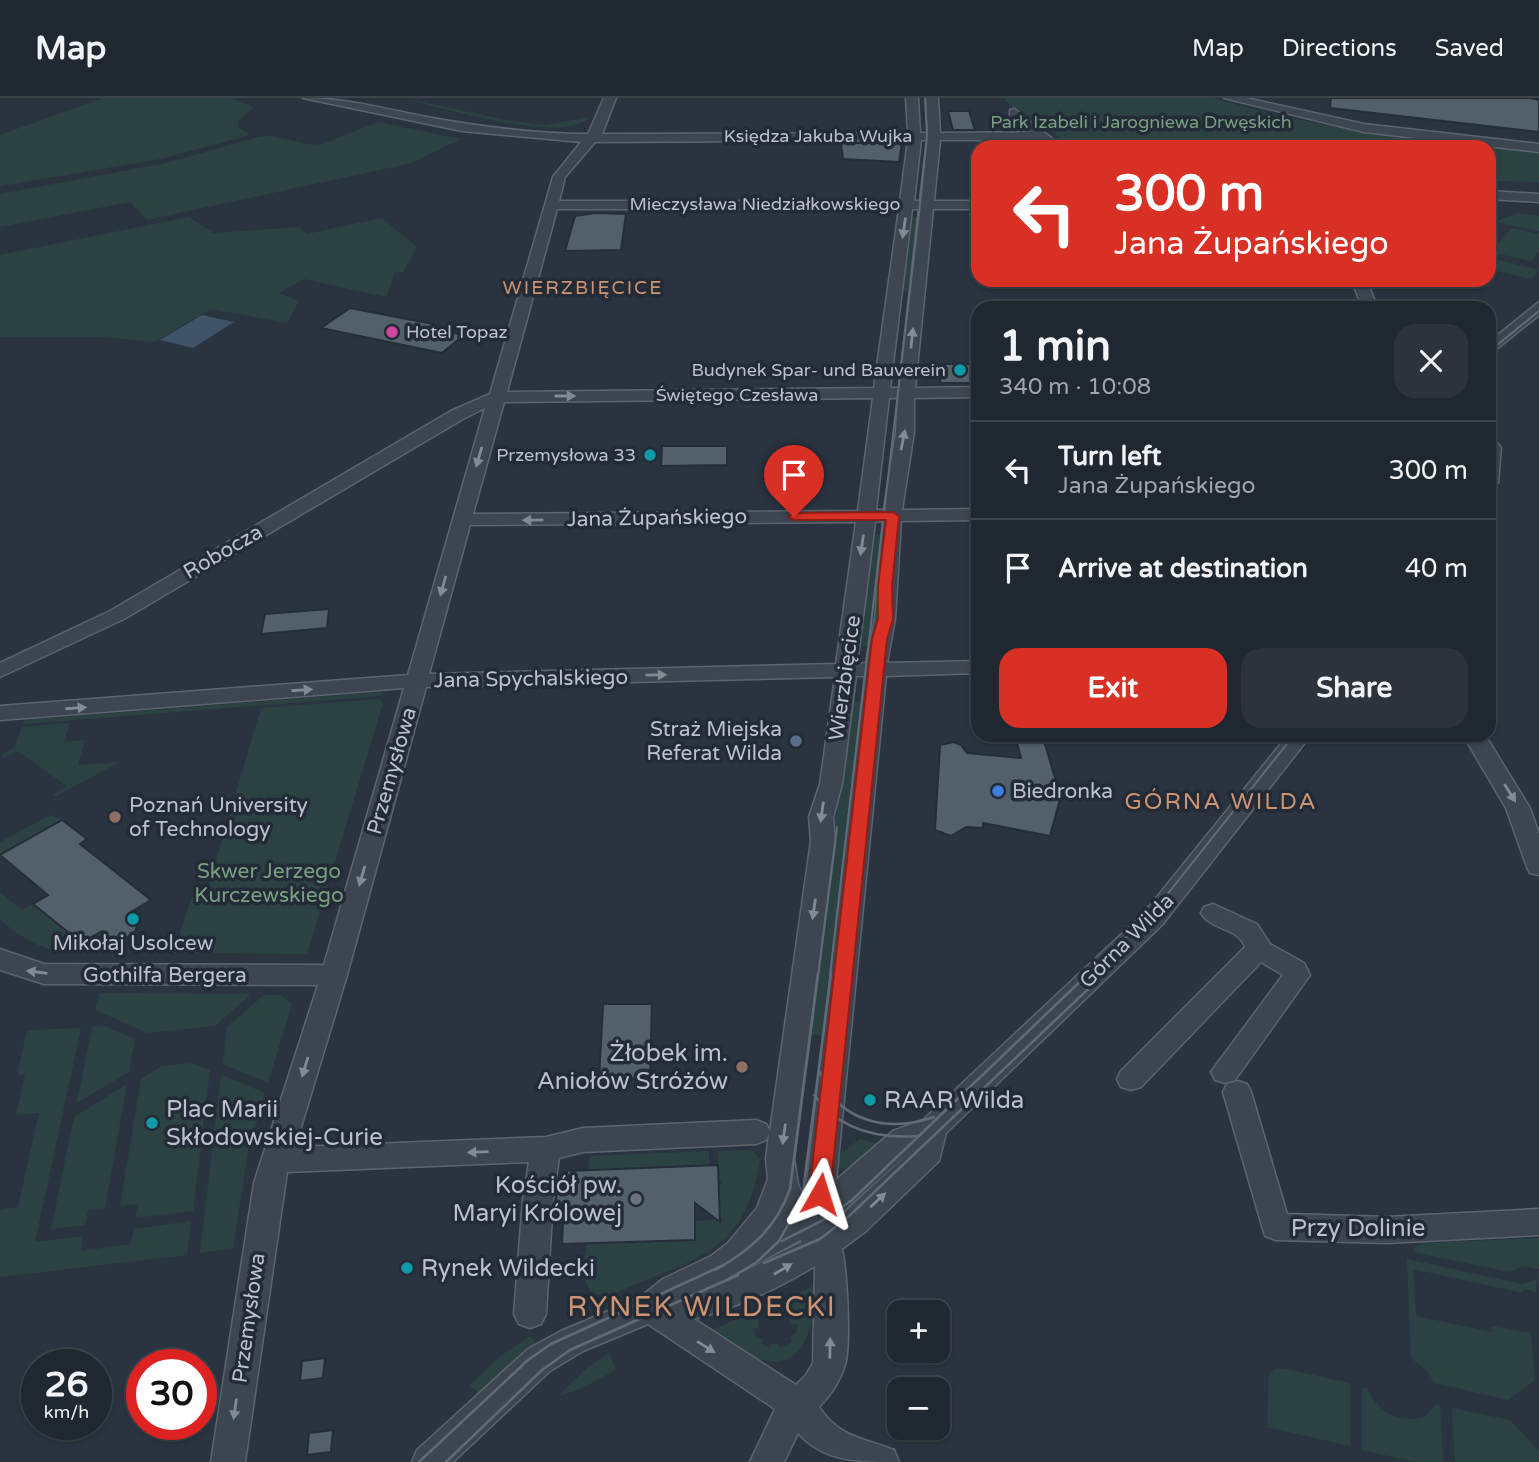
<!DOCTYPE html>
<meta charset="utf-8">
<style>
:root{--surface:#1f2730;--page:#2c333c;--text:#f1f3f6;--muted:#a1a5ab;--line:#3c444c;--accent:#d93025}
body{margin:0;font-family:"Varela Round",sans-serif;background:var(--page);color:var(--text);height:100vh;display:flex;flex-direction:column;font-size:26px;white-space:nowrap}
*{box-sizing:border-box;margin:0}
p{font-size:23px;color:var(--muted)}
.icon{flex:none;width:38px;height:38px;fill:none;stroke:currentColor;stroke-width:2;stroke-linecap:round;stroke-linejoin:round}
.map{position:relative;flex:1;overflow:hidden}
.side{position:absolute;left:971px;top:203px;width:525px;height:441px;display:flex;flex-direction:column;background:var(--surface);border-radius:21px;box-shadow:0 2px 5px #0004,0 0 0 2px var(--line)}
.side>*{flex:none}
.top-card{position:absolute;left:971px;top:42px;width:525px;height:147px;border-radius:21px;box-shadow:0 2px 5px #0004,0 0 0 2px var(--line);background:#d93025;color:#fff;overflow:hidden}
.buttons{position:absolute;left:887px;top:1202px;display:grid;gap:14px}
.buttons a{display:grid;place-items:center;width:63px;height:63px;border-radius:14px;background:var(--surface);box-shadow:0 2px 5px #0004,0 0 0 2px var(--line);font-size:35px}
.speed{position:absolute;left:21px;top:1251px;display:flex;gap:14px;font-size:35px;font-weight:700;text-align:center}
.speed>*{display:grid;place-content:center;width:91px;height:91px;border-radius:50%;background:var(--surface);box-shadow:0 2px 5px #0004,0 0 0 2px var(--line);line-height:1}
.speed small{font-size:18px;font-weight:400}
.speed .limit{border:10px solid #d22;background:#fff;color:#111}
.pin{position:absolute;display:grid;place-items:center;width:60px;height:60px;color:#fff;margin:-72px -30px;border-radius:50% 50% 50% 0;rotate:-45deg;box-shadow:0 0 7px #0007}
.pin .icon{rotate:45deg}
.me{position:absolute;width:77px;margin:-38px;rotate:6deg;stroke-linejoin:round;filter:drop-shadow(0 0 5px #0008)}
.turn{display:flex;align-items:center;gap:24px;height:147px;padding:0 28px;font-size:32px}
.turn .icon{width:91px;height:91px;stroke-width:2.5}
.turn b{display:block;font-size:49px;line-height:60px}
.round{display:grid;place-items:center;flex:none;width:74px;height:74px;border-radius:21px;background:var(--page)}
.headline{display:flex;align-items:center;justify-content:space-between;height:119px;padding:0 28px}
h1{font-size:42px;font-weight:800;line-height:52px}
.primary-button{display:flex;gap:14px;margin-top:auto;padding:14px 28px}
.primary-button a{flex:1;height:80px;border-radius:21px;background:var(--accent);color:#fff;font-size:28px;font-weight:800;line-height:80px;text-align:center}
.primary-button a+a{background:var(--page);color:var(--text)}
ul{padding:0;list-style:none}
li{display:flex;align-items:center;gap:21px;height:98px;padding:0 28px;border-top:2px solid var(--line)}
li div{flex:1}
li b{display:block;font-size:26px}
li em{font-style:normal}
header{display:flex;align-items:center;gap:42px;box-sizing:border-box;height:98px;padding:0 35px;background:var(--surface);border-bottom:2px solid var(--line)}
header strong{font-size:33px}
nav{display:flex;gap:38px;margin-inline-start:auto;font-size:24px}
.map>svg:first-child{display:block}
.green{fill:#2c4242}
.water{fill:#415368}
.building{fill:#535f6b;stroke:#242d38;stroke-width:2}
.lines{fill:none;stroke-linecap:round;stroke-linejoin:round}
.minor-casing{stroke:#5b646e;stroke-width:3}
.minor{fill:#3d4650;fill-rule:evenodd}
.tram-far1{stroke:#606b77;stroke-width:2}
.tram{stroke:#606b77;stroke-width:2.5}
.oneway{fill:#828a93}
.route{fill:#d93025;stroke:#8d1f18;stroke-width:2}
.hotel-dot{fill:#d1479c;stroke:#222b36;stroke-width:2.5}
.culture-dot{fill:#0f9aa8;stroke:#222b36;stroke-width:2.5}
.service-dot{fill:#5c6f8a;stroke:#222b36;stroke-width:2.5}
.shop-dot{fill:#3f7fe0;stroke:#222b36;stroke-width:2.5}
.education-dot{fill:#8d6e63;stroke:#222b36;stroke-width:2.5}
.worship-dot{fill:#6b7280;stroke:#222b36;stroke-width:2.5}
.labels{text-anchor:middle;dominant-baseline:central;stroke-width:7;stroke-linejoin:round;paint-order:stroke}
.far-park-label{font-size:18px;fill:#7a9e81;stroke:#222b36}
.far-street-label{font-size:18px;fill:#bac1ca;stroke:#222b36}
.far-poi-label{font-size:18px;fill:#bac1ca;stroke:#222b36;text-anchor:end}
.far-neighbourhood-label{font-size:19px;letter-spacing:2px;fill:#cd9473;stroke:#222b36}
.street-label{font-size:21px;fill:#bac1ca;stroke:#222b36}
.poi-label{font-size:21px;fill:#bac1ca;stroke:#222b36;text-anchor:start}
.park-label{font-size:21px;fill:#7a9e81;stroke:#222b36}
.neighbourhood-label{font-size:23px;letter-spacing:2px;fill:#cd9473;stroke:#222b36}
.near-poi-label{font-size:24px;fill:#bac1ca;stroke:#222b36;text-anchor:start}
.near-street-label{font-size:24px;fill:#bac1ca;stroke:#222b36}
.near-neighbourhood-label{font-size:28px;letter-spacing:2px;fill:#cd9473;stroke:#222b36}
</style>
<header>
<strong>Map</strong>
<nav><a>Map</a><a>Directions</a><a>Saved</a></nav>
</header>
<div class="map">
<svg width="1539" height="1364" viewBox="0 0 1539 1364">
<rect width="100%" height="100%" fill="#293440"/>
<g class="green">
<path d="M 103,0 L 231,0 L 254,9 L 237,24 L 239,30 L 250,37 L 160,61 L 0,88 L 0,37 Z"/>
<path d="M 405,0 L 506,22 L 545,27 L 590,19 C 566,47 439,10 405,0 Z"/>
<path d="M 1004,0 L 1213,0 L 1272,16 L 1356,33 L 1539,54 L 1539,84 L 1495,83 L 1498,93 L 1489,92 L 1489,49 L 1071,49 L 1038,22 L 1032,24 L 1014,12 Z"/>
<path d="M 378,24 L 461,41 L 412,65 L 147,122 L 130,104 L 0,129 L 0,96 L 166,65 L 259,39 L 270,38 L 318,48 Z"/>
<path d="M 1517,115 L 1539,118 L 1539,133 L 1493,124 Z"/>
<path d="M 189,119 L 213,135 L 299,129 L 307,136 L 382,120 L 417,149 L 403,174 L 395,174 L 386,199 L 304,181 L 279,195 L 299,203 L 287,225 L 211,211 L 154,244 L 103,239 L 0,239 L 0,157 Z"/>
<path d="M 911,119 L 920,120 L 913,186 L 908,186 L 907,193 L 901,193 Z"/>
<path d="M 1512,130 L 1539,136 L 1539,153 L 1531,163 L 1491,154 Z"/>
<path d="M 1491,160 L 1539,172 L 1531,181 L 1489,171 Z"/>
<path d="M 871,437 L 883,437 L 870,548 L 857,547 Z"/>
<path d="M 382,594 L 380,598 L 23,626 L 24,622 Z"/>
<path d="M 380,601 L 383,605 L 307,856 L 173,855 L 192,799 L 205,799 L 261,610 Z"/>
<path d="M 850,603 L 865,604 L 826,938 L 807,936 Z"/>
<path d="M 70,625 L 64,644 L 85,642 L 78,667 L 120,664 L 56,698 L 53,697 L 67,688 L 18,653 L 3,660 L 4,655 L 15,649 L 22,629 Z"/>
<path d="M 50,717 L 62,722 L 0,756 L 0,744 Z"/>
<path d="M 0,794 L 22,812 L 33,806 L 83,844 L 102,833 L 112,841 C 69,865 36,852 0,822 Z"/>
<path d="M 99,895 L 251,896 L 215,928 L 148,935 L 95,912 Z"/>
<path d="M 264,897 L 281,897 L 292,906 L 268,985 L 223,966 L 227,929 Z"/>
<path d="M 105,928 L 135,941 L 129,974 L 77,1005 L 92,929 Z"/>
<path d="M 81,930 L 35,1144 L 83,1138 L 81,1153 L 131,1146 L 134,1131 L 191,1123 L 187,1157 L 0,1179 L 0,1112 L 18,1109 L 39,1015 L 16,1017 L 25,976 L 17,977 L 27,932 Z"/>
<path d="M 192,965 L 210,972 L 193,1113 L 135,1120 L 138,1106 L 120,1108 L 141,981 L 162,968 Z"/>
<path d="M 221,977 L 265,995 L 248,1053 L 233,1150 L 200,1155 Z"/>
<path d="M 127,986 L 105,1110 L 88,1112 L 85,1127 L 51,1131 L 74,1019 Z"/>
<path d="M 860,1041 L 879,1046 L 850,1071 L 836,1070 L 838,1054 L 840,1056 Z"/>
<path d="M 751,1052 L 760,1061 C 745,1160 691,1160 612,1197 C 576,1204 585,1165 587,1141 L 623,1144 L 695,1123 L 716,1122 L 720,1124 L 723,1122 L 720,1119 L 719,1087 L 722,1084 L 718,1080 L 718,1053 Z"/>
<path d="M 709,1053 L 709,1067 L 688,1068 L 687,1071 L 659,1072 L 659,1069 L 654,1069 L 589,1075 L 590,1058 Z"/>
<path d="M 1539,1140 L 1539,1171 L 1523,1168 L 1509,1174 L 1414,1154 L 1415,1148 L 1425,1145 Z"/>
<path d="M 1407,1161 L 1522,1186 L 1539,1181 L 1536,1184 L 1536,1194 L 1524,1191 L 1523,1195 L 1413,1171 L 1416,1218 L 1492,1234 L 1491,1228 L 1531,1235 L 1535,1282 L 1508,1302 L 1435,1285 L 1426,1272 L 1411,1260 Z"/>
<path d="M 816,1187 C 814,1238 798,1288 739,1251 C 730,1245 720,1240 712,1232 L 751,1215 L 759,1223 L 758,1230 L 753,1231 L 756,1239 L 763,1242 L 761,1246 L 770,1250 L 772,1246 L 778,1246 L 781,1250 L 792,1244 L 790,1239 L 797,1234 L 797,1226 L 792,1226 L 788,1219 L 790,1215 L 782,1212 L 780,1215 L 769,1215 L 766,1209 Z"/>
<path d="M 530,1238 L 536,1245 L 480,1296 L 470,1287 L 499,1259 Z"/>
<path d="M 609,1255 L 616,1272 L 580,1291 L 558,1298 L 586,1271 Z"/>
<path d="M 1286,1271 L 1350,1285 L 1350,1348 L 1267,1329 L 1269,1276 L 1276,1271 Z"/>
<path d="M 1362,1289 L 1367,1290 C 1377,1314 1400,1326 1425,1319 L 1436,1306 L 1440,1307 L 1443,1364 L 1416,1364 L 1362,1352 Z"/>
<path d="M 1452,1310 L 1510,1322 L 1539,1353 L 1539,1364 L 1455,1364 Z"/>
</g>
<path class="water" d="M 202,217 L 234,224 L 193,250 L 160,242 Z"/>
<g class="building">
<path d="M 1331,0 L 1530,0 L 1539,2 L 1539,34 L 1330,10 Z"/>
<path d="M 948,13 L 969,13 L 975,32 L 953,32 Z"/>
<path d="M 841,45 L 902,45 L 899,64 L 843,61 Z"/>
<path d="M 595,115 L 626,116 L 621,152 L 565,153 L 575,118 Z"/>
<path d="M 350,210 L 433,226 L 428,230 L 464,237 L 442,255 L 321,230 Z"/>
<path d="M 942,266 L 978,266 L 978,285 L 940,285 Z"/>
<path d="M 662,348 L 727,348 L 727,367 L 661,368 Z"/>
<path d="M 329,511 L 327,530 L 261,536 L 265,516 Z"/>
<path d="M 1044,643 L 1058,690 L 1059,705 L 1050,738 L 983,725 L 983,730 L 966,729 L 951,738 L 935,732 L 940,647 L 954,644 L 961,647 L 967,655 L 1021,660 L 1017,645 Z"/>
<path d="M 62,722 L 87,741 L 80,746 L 151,802 L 128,816 L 138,825 L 135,834 L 126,840 L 112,841 L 102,833 L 83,844 L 73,838 L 33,806 L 48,797 L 0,757 Z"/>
<path d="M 603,906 L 652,906 L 650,980 L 599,982 Z"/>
<path d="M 718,1067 L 720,1124 L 695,1105 L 695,1142 L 562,1146 L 563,1123 L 554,1124 L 556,1101 L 557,1094 L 566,1094 L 567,1073 Z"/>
<path d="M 325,1260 L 323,1280 L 300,1283 L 302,1263 Z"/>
<path d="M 333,1332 L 331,1354 L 307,1357 L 309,1335 Z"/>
</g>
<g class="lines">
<g class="minor-casing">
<g id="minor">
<path d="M 303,0 C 343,0 382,10 421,18 C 476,28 532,36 588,36 L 604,0 L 616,0 L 602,36 L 908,35 L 906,0 L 918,0 L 920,35 L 928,35 L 926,0 L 938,0 L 940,35 L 1031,34 L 1010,18 L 1010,12 L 1014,11 L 1063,49 L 1049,49 L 1040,42 L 940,42 L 934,103 L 978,103 L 978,111 L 933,111 L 915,290 L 978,289 L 978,299 L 914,300 L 914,334 L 902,412 L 978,411 L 978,422 L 901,423 L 895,521 L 887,565 L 978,563 L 978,575 L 886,578 L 836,1082 L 893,1033 L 923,1022 L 1144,815 L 1288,637 L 1311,637 L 1162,827 L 946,1035 L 939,1063 L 866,1133 L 842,1151 C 847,1174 851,1245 845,1267 C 840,1283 830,1298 819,1309 C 840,1340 861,1339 894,1352 L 899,1364 C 857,1364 824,1364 798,1335 L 784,1364 L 750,1364 L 775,1311 L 648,1226 L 583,1253 L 550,1273 L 453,1364 L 412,1364 L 417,1352 L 528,1251 L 561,1233 L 639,1200 L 663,1181 L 711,1158 L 728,1145 L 757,1110 L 768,1081 L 766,1061 L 769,1036 L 766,1042 L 756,1046 L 583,1054 L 559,1060 L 553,1101 L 546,1216 L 541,1226 L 530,1230 L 519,1226 L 514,1216 L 523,1101 L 529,1064 L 287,1074 L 245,1364 L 211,1364 L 254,1085 L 318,887 L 44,886 L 0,872 L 0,851 L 44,866 L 324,867 L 404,590 L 0,622 L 0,608 L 408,577 L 485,310 L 463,321 L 124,521 L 0,579 L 0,565 L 110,513 L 451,313 L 490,296 L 553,79 L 581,44 L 462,33 ZM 908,42 L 900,103 L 559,103 L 565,79 L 595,44 ZM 921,42 L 927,42 L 920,103 L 914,103 ZM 557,111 L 899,111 L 874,290 L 507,294 ZM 912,111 L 919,111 L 899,290 L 890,290 ZM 873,300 L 858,413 L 473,416 L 504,304 ZM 889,300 L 898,300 L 896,334 L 884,412 L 876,412 ZM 883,423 L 875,521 L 866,565 L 857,566 L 875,424 ZM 856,424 L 836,566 L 429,576 L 470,427 ZM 856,578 L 865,578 L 805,1102 L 798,1086 L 794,1061 L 835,743 L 833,719 L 842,686 ZM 835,579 L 820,686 L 809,719 L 811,743 L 770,1033 L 766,1026 L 756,1022 L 583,1030 L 546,1039 L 295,1049 L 347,877 L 426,589 ZM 916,1048 L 844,1115 L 835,1122 L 835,1120 ZM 800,1142 L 802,1144 L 733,1179 ZM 815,1168 L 813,1265 L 806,1277 L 796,1287 L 694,1221 C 736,1210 777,1191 815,1168 Z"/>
<path d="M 1224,0 L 1246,0 L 1364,26 L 1539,46 L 1539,54 L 1364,34 Z"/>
<path d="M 1489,93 L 1539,96 L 1539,104 L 1489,101 Z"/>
<path d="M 1352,182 L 1366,182 L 1378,210 L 1362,210 Z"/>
<path d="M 1539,204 L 1539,217 L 1489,257 L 1489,244 Z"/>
<path d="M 1489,341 L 1495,342 L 1501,350 L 1498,385 L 1489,390 Z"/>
<path d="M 1463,637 L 1485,637 L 1530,710 L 1539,736 L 1539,777 L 1530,775 L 1527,769 L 1506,710 Z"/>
<path d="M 1213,806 L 1257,826 L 1270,846 L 1304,865 L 1310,877 L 1235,982 L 1225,985 L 1215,982 L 1211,974 L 1283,877 L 1261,864 L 1141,989 L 1131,992 L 1121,989 L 1117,981 L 1121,973 L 1245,849 C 1238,829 1210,832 1201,815 L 1204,809 Z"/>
<path d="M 1237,983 L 1247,986 L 1251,994 L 1287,1116 L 1387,1119 L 1539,1111 L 1539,1137 L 1387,1145 L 1276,1142 L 1265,1138 L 1223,994 L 1227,986 Z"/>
</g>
</g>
<use href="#minor" class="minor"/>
<g class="tram-far1">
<path d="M 1489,266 L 1496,248 L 1539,213"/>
<path d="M 818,877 L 837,729"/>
<path d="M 830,877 L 920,106 L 927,38 L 925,0"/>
<path d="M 1087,877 L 1154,813 L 1294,637"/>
<path d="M 1103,877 L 1123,858"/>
</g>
<g class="tram">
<path d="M 820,974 C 836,1024 888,1035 934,1019"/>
<path d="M 814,997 C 839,1032 877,1041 918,1038"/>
<path d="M 782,1143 L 827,1120 L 852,1102 L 1089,875"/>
<path d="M 764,1165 L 820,1141 L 847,1120 L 1105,875"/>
<path d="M 715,1172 C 751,1152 776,1130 790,1091 L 818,875"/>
<path d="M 729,1181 L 757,1164 L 779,1143 L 802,1102 L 831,875"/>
<path d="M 419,1364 L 528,1262 L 551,1246 L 724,1167"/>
<path d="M 446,1364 L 542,1272 L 570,1252 L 738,1177"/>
</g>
</g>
<defs><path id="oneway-solid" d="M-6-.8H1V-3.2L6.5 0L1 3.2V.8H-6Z" transform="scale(1.75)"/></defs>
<g class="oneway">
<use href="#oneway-solid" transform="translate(904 130) rotate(98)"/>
<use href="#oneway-solid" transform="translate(912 240) rotate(-84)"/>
<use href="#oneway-solid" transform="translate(565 298)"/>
<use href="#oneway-solid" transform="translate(903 342) rotate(-79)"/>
<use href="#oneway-solid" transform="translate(479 359) rotate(106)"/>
<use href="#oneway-solid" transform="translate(533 422) rotate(179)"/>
<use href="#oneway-solid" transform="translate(862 447) rotate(98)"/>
<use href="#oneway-solid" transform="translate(443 488) rotate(106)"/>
<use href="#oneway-solid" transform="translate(656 577) rotate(-1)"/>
<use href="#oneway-solid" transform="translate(302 592) rotate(-4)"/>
<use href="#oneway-solid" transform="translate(76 610) rotate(-4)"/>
<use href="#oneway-solid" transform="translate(1510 695) rotate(58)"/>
<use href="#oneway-solid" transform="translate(822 714) rotate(98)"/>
<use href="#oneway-solid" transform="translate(362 778) rotate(106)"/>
<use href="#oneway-solid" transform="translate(814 811) rotate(98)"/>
<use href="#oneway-solid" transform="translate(37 874) rotate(-172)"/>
<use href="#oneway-solid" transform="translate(305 969) rotate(107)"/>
<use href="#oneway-solid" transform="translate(784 1036) rotate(98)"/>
<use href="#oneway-solid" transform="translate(478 1054) rotate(178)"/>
<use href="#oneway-solid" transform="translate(878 1102) rotate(-43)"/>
<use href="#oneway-solid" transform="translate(783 1171) rotate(-30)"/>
<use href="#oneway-solid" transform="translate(706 1249) rotate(32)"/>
<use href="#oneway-solid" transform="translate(830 1250) rotate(-89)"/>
<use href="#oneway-solid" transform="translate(235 1311) rotate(98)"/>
</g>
<path class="route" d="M 893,414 L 899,418 L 892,489 L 893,521 L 887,541 L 830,1096 L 827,1102 L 820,1105 L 812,1102 L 809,1096 L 872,541 L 878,521 L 878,489 L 886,422 L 794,422 L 788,419 L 794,415 Z"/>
<circle class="hotel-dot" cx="392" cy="234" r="7"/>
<g class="culture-dot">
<circle cx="960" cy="272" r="7"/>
<circle cx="650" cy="357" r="7"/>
<circle cx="133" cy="821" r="7"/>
<circle cx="870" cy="1002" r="7"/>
<circle cx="152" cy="1025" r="7"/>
<circle cx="407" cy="1170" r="7"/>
</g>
<circle class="service-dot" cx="796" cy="643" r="7"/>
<circle class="shop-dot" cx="998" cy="693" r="7"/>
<g class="education-dot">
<circle cx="115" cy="719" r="7"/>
<circle cx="742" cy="969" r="7"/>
</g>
<circle class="worship-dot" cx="636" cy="1101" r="7"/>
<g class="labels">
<g class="far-park-label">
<text x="1141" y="24">Park Izabeli i Jarogniewa Drwęskich</text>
</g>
<g class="far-street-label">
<text x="818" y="38">Księdza Jakuba Wujka</text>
<text x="765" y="106">Mieczysława Niedziałkowskiego</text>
<text x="737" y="297">Świętego Czesława</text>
</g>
<g class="far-poi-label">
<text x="406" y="234" text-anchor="start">Hotel Topaz</text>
<text x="946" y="272">Budynek Spar- und Bauverein</text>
<text x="636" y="357">Przemysłowa 33</text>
</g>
<g class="far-neighbourhood-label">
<text x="583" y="190">WIERZBIĘCICE</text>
</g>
<g class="street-label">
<text transform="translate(657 420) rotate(-1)">Jana Żupańskiego</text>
<text transform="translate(223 454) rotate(-30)">Robocza</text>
<text transform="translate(845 580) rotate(-82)">Wierzbięcice</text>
<text transform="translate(531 581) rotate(-1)">Jana Spychalskiego</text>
<text transform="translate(392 673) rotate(-74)">Przemysłowa</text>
<text transform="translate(1127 843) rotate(-45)">Górna Wilda</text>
<text x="165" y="877">Gothilfa Bergera</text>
<text transform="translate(249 1220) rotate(-82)">Przemysłowa</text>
</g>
<g class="poi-label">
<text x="782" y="631" text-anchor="end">Straż Miejska<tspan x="782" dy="24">Referat Wilda</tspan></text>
<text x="1012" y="693">Biedronka</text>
<text x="129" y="707">Poznań University<tspan x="129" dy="24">of Technology</tspan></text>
<text x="133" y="845" text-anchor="middle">Mikołaj Usolcew</text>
</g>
<g class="park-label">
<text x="269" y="773">Skwer Jerzego<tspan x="269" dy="24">Kurczewskiego</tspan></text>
</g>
<g class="neighbourhood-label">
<text x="1221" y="704">GÓRNA WILDA</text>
</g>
<g class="near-poi-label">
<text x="728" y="955" text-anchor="end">Żłobek im.<tspan x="728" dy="28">Aniołów Stróżów</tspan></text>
<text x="884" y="1002">RAAR Wilda</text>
<text x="166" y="1011">Plac Marii<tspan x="166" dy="28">Skłodowskiej-Curie</tspan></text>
<text x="622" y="1087" text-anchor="end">Kościół pw.<tspan x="622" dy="28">Maryi Królowej</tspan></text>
<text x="421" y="1170">Rynek Wildecki</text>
</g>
<g class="near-street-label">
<text x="1358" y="1130">Przy Dolinie</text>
</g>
<g class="near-neighbourhood-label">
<text x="702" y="1209">RYNEK WILDECKI</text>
</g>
</g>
</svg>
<div class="buttons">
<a>+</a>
<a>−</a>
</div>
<div class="speed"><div>26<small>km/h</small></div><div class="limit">30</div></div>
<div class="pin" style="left:794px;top:419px;background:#d93025"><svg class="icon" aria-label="arrive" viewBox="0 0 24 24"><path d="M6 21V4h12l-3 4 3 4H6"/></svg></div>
<svg class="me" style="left:820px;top:1096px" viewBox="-20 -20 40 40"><path d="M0-17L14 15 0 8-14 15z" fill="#d93025" stroke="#fff" stroke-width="4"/></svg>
<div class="top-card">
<div class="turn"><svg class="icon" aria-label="left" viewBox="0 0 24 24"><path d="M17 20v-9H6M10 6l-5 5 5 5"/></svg><div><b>300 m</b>Jana Żupańskiego</div></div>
</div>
<section class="side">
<div class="headline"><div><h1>1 min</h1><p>340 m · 10:08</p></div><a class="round"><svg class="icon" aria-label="close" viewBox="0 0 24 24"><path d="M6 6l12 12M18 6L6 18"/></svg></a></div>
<ul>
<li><svg class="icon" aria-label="left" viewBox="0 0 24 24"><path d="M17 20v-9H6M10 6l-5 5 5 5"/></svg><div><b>Turn left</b><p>Jana Żupańskiego</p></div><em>300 m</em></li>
<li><svg class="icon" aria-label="arrive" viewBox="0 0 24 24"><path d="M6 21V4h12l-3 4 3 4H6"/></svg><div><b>Arrive at destination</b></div><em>40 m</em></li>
</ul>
<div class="primary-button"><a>Exit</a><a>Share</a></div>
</section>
</div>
